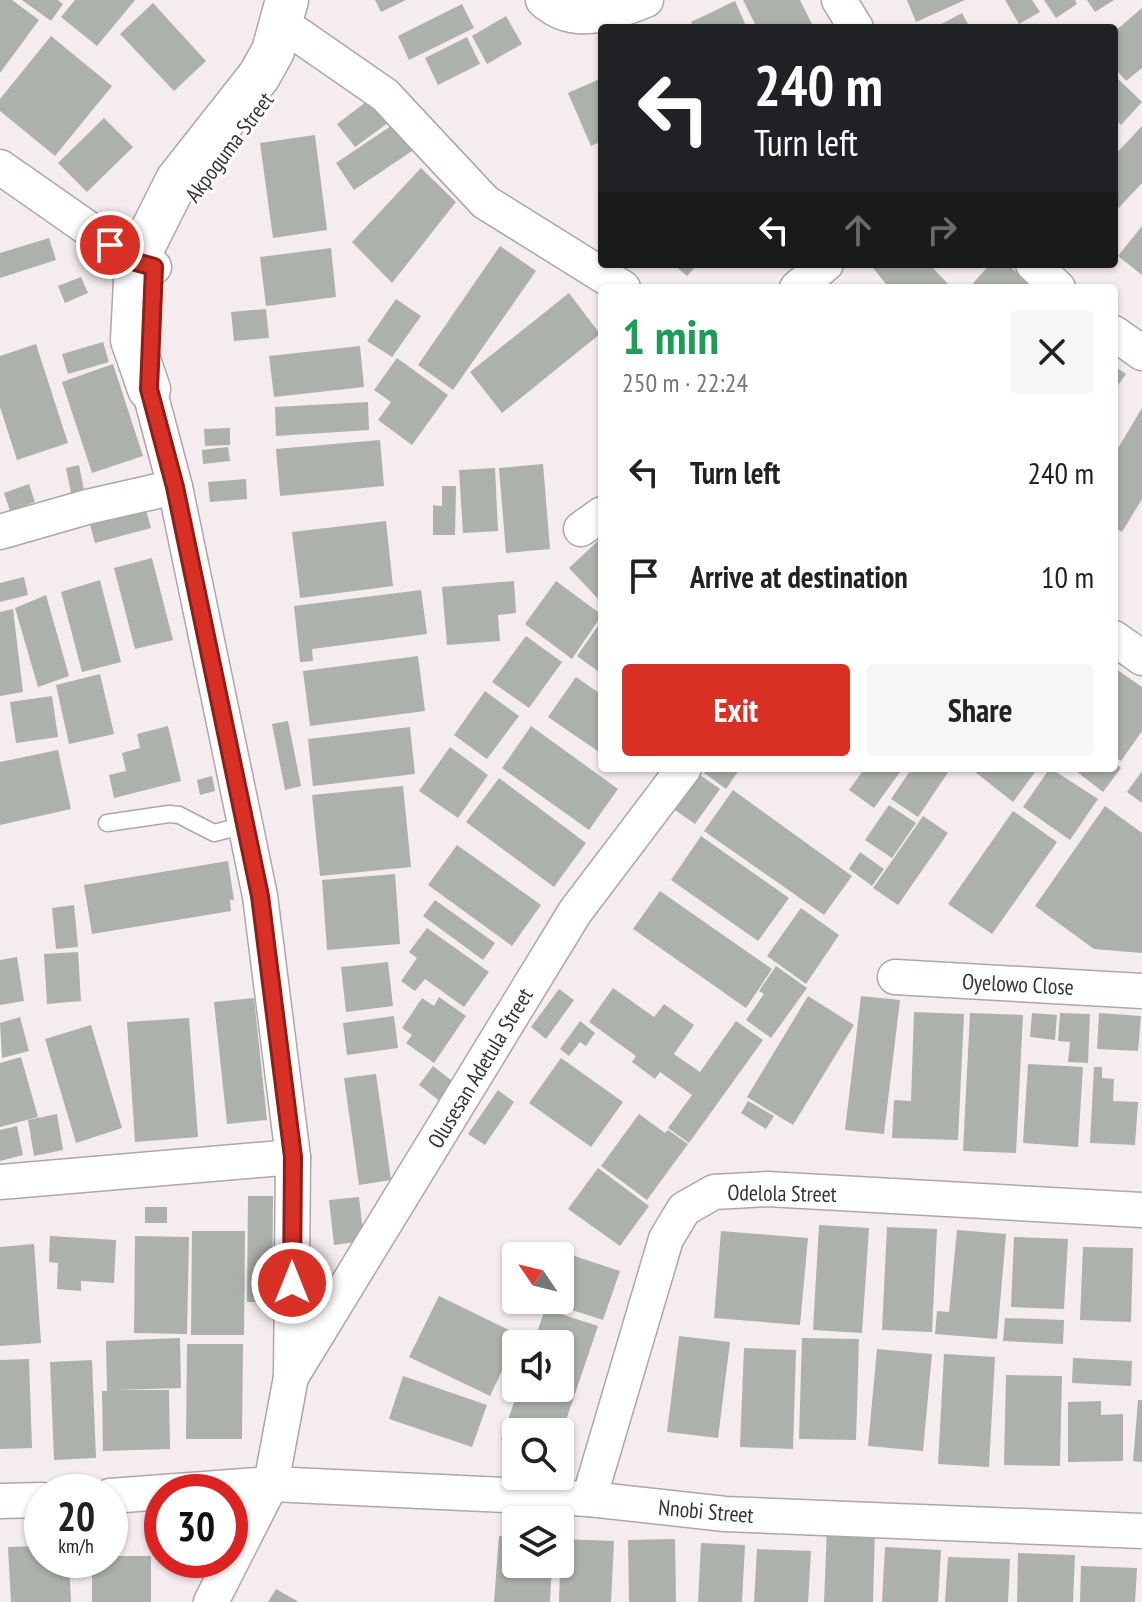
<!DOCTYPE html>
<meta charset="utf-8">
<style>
:root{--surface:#fff;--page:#f6f6f6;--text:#222;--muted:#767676;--accent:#d93025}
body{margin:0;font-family:"PT Sans Narrow",sans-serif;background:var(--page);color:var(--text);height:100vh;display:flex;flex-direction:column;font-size:30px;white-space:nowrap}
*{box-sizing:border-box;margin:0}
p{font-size:26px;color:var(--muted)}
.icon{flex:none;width:44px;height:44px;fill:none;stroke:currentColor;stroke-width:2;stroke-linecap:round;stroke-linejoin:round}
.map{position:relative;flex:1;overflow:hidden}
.panel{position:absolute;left:598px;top:284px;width:520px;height:488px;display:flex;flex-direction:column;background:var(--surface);border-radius:8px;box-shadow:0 2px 6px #0004}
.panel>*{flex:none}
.guide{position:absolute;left:598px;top:24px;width:520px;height:244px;border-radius:8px;box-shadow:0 2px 6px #0004;background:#202124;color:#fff;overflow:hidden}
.needle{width:52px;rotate:305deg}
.tools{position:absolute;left:502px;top:1242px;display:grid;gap:16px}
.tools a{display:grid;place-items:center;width:72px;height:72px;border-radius:8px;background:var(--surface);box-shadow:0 2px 6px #0004;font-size:40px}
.speed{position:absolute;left:24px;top:1474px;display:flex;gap:16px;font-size:40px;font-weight:700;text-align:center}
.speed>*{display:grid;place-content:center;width:104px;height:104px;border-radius:50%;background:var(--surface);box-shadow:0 2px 6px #0004;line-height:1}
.speed small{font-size:20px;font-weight:400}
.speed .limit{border:12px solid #d22;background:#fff;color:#111}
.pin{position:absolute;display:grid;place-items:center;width:68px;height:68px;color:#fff;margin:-34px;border:4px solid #fff;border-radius:50%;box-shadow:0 2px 8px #0007}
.me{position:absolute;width:88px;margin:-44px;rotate:0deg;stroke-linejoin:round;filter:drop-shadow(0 0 6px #0008)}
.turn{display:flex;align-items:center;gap:28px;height:168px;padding:0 24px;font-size:36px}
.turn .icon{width:104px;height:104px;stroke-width:2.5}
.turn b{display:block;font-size:56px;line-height:68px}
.lanes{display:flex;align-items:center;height:76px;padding:0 24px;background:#0003;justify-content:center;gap:40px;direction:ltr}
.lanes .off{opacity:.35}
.round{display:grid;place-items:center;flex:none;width:84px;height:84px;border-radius:8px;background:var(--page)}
.summary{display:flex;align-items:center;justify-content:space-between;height:136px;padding:0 24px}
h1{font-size:48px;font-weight:700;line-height:60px;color:#1e9e55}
.button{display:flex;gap:16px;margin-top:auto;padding:16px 24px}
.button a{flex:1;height:92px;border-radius:8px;background:var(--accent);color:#fff;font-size:32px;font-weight:700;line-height:92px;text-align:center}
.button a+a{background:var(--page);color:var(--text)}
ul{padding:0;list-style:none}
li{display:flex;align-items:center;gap:24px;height:104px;padding:0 24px}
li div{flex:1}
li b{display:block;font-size:30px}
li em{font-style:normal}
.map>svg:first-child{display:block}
.building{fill:#adb1ab}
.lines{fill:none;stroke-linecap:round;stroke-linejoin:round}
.service-casing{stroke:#aea6a9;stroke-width:19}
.minor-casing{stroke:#aea6a9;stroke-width:37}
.tertiary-casing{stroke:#aea6a9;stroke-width:45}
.service{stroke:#fff;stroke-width:16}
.minor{stroke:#fff;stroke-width:34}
.tertiary{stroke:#fff;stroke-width:42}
.route-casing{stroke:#8d1f18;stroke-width:20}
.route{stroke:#d93025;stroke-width:14}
.labels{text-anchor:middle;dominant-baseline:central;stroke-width:6;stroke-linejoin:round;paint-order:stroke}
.street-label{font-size:22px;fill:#363334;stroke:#fff}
</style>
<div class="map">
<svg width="1142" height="1602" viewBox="0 0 1142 1602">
<rect width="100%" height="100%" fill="#f5ecef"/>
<g class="building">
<path d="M 0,0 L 12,0 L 39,20 L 0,73 Z"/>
<path d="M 22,0 L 58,0 L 63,4 L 51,21 Z"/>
<path d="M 75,0 L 135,0 L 97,46 L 61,17 Z"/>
<path d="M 375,0 L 406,0 L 381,12 Z"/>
<path d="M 743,0 L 800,0 L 814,28 L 757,28 Z"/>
<path d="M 907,0 L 965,0 L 916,22 Z"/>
<path d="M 1005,0 L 1032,0 L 1040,12 L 1019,24 Z"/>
<path d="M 1044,0 L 1075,0 L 1077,4 L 1056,18 Z"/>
<path d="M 1087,0 L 1114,0 L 1095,12 Z"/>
<path d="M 735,1 L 747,28 L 694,28 L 691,22 Z"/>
<path d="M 153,3 L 206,61 L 174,91 L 120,34 Z"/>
<path d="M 462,4 L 474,28 L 409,60 L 398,36 Z"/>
<path d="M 1142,8 L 1142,68 L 1126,81 L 1114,67 L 1114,32 Z"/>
<path d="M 962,13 L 970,28 L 934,28 Z"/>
<path d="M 506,16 L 522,44 L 487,64 L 472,36 Z"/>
<path d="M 51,36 L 112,86 L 55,156 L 0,111 L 0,99 Z"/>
<path d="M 467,37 L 480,64 L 438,85 L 425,58 Z"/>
<path d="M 1114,75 L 1142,102 L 1121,125 L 1114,118 Z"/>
<path d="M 602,78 L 602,141 L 591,146 L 568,93 Z"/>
<path d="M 370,99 L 388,123 L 355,147 L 337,124 Z"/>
<path d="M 104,118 L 133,147 L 87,192 L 58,163 Z"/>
<path d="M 394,124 L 412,151 L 354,190 L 336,163 Z"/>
<path d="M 1142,126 L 1142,183 L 1114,213 L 1114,156 Z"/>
<path d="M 315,135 L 327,230 L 273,238 L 260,143 Z"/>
<path d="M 421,168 L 456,202 L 392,283 L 352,242 Z"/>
<path d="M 1142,226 L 1142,275 L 1118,256 Z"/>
<path d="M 49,238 L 56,260 L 0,278 L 0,253 Z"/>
<path d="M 500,246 L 536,271 L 453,390 L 418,365 Z"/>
<path d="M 331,248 L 336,297 L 266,306 L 260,257 Z"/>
<path d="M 673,264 L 698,264 L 687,276 Z"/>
<path d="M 870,264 L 929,264 L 952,288 L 889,288 Z"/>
<path d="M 990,264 L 1007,264 L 1028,282 L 1023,288 L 969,288 Z"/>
<path d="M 81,277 L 88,293 L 65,303 L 58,286 Z"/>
<path d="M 569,293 L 600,334 L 502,413 L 470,372 Z"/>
<path d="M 396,299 L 421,316 L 392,357 L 367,341 Z"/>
<path d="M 266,309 L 269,338 L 234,341 L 231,312 Z"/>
<path d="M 103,342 L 109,362 L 68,374 L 62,354 Z"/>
<path d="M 36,344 L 68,443 L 17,460 L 0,407 L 0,356 Z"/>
<path d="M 360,346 L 364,387 L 274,397 L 269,356 Z"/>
<path d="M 397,358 L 448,395 L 412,445 L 378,420 L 391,402 L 374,390 Z"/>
<path d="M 113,364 L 143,456 L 92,473 L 62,382 Z"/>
<path d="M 1114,366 L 1126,374 L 1114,391 Z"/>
<path d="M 368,402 L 369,430 L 276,436 L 275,407 Z"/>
<path d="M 1142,408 L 1142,499 L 1122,532 L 1114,527 L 1114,455 Z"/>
<path d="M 230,428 L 230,445 L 205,446 L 204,429 Z"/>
<path d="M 380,440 L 384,486 L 280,496 L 276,449 Z"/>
<path d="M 228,447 L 230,461 L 203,464 L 202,450 Z"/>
<path d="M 543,464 L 550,549 L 506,553 L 499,468 Z"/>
<path d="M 79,465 L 84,490 L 71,493 L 66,468 Z"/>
<path d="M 495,468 L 498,531 L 463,533 L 459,470 Z"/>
<path d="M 246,479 L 247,499 L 210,502 L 208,482 Z"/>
<path d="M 29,484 L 35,502 L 10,511 L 4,493 Z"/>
<path d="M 442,486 L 456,486 L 455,535 L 433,535 L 433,505 L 442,506 Z"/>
<path d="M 146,510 L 151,528 L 95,543 L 90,525 Z"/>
<path d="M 386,521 L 393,586 L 300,598 L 292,532 Z"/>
<path d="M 602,537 L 602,603 L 569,568 Z"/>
<path d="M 152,558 L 173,640 L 135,649 L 114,568 Z"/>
<path d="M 24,577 L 28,595 L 0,602 L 0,583 Z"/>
<path d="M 100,580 L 121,662 L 82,672 L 61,592 Z"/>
<path d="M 514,581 L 516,613 L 498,615 L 500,641 L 447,645 L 442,587 Z"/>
<path d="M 556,581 L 602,615 L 572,659 L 525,624 Z"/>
<path d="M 421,590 L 427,634 L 312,649 L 313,661 L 300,662 L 294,606 Z"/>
<path d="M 46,595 L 69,676 L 38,687 L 15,608 Z"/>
<path d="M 13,609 L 23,692 L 0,696 L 0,612 Z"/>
<path d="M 602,620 L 602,674 L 577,656 Z"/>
<path d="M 526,636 L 562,662 L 529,708 L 492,682 Z"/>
<path d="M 418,656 L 425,711 L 310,726 L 303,671 Z"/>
<path d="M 1116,669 L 1142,687 L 1142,731 L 1121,761 L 1114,756 Z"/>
<path d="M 100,674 L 114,734 L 69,744 L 56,685 Z"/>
<path d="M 576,677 L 602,695 L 602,754 L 548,717 Z"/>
<path d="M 485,691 L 519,716 L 487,759 L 454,735 Z"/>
<path d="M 52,696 L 58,737 L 16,743 L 10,702 Z"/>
<path d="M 288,721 L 301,786 L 285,790 L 272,724 Z"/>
<path d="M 168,726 L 181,781 L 114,798 L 109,775 L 126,771 L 122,753 L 140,748 L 137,734 Z"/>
<path d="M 531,726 L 618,789 L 589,830 L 502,768 Z"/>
<path d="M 410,727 L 415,774 L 313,786 L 308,739 Z"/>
<path d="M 450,747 L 488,775 L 458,818 L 419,791 Z"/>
<path d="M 58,750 L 71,809 L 0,825 L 0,762 Z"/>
<path d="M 1114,762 L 1121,768 L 1103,792 L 1072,768 L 1114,768 Z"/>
<path d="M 707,768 L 737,768 L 739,770 L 726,789 L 704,773 Z"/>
<path d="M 865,768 L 903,768 L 874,808 L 849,790 Z"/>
<path d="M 912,768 L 951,768 L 918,817 L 891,799 Z"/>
<path d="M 970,768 L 1038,768 L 1013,802 Z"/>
<path d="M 1050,768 L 1098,799 L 1070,840 L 1023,807 Z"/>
<path d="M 1142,771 L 1142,803 L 1127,792 Z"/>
<path d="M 697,773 L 720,789 L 695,824 L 672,808 Z"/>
<path d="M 212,776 L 215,791 L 200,795 L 197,780 Z"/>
<path d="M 499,778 L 586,843 L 554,887 L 466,822 Z"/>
<path d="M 403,786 L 411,867 L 320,876 L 312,795 Z"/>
<path d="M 733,790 L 852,876 L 824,915 L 704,831 Z"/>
<path d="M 889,805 L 916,823 L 892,858 L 865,840 Z"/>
<path d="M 1105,806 L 1142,833 L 1142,953 L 1094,949 L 1035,906 Z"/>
<path d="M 1013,811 L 1057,842 L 992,934 L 948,904 Z"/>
<path d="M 923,816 L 948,833 L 898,905 L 873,888 Z"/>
<path d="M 701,836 L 789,898 L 758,941 L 671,880 Z"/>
<path d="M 457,845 L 541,905 L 512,946 L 428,885 Z"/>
<path d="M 860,852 L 884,869 L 872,886 L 849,869 Z"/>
<path d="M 228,861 L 234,900 L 230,900 L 231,911 L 92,934 L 84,885 Z"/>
<path d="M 395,874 L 400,944 L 327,950 L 322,880 Z"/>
<path d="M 660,891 L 772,969 L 746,1008 L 633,929 Z"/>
<path d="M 435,900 L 495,943 L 483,960 L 423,916 Z"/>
<path d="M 74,905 L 78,947 L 56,949 L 52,908 Z"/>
<path d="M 801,908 L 839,935 L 806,984 L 767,956 Z"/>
<path d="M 427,928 L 489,972 L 464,1007 L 425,979 L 415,991 L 401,981 L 417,958 L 409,952 Z"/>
<path d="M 78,952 L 81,1001 L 47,1004 L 44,954 Z"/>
<path d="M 17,957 L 24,1001 L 0,1005 L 0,960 Z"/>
<path d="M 388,962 L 393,1006 L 346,1012 L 341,967 Z"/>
<path d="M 776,966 L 807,988 L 771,1038 L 746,1020 L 764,994 L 759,991 Z"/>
<path d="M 613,988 L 654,1017 L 664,1004 L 694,1025 L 674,1054 L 700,1072 L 736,1021 L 763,1040 L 689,1143 L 668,1128 L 692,1095 L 660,1072 L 655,1079 L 632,1062 L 636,1056 L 589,1022 Z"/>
<path d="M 559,989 L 574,1000 L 546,1039 L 531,1027 Z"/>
<path d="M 808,996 L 854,1025 L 793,1125 L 747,1097 Z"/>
<path d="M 861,996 L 900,1000 L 884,1134 L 845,1130 Z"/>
<path d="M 439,997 L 466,1016 L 434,1063 L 406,1043 L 412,1035 L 402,1028 L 422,998 L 434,1006 Z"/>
<path d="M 254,998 L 267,1120 L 227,1124 L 214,1002 Z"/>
<path d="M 914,1012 L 964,1014 L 958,1140 L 892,1138 L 894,1100 L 911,1101 Z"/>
<path d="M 970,1013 L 1023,1015 L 1016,1153 L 963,1151 Z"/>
<path d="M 1032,1013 L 1057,1015 L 1055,1040 L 1030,1037 Z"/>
<path d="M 1060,1013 L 1090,1014 L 1088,1063 L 1068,1062 L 1070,1042 L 1058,1041 Z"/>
<path d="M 1099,1013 L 1141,1016 L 1138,1051 L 1097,1049 Z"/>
<path d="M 394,1016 L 398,1048 L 347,1055 L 343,1023 Z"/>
<path d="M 20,1017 L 29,1051 L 2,1058 L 0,1023 Z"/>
<path d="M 189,1018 L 198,1137 L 135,1142 L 127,1022 Z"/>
<path d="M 580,1021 L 595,1033 L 586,1046 L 580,1042 L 569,1056 L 560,1049 Z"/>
<path d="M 91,1025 L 122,1128 L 76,1143 L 45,1039 Z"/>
<path d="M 21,1057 L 38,1117 L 0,1127 L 0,1063 Z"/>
<path d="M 561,1058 L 623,1102 L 591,1147 L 529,1103 Z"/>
<path d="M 1028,1064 L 1083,1067 L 1078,1147 L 1023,1143 Z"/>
<path d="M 433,1066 L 456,1084 L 441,1102 L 419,1085 Z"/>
<path d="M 1094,1067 L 1102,1067 L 1102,1078 L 1114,1079 L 1113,1101 L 1138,1102 L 1135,1145 L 1090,1143 Z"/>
<path d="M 376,1074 L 391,1180 L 359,1185 L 344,1078 Z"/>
<path d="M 498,1090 L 514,1102 L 485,1145 L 468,1134 Z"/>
<path d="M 748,1101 L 774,1116 L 766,1129 L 741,1113 Z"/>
<path d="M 57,1114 L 63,1150 L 34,1156 L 28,1120 Z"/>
<path d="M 639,1114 L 665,1133 L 668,1130 L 688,1144 L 647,1200 L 601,1166 Z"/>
<path d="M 17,1126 L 23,1155 L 0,1161 L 0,1130 Z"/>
<path d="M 598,1168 L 649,1206 L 620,1246 L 568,1209 Z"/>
<path d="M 248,1196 L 273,1196 L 272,1302 L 247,1302 Z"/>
<path d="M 359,1197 L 364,1241 L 334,1245 L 329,1200 Z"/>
<rect x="145" y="1207" width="22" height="16"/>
<path d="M 819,1225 L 869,1228 L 862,1333 L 813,1330 Z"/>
<path d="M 887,1227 L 937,1229 L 932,1332 L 882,1330 Z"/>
<path d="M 957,1230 L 1006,1234 L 997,1339 L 935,1334 L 937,1311 L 949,1312 Z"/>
<path d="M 192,1231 L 245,1231 L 244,1335 L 191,1335 Z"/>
<path d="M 721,1231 L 808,1238 L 800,1325 L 714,1318 Z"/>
<path d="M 50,1236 L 116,1240 L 114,1283 L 81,1281 L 81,1291 L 57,1289 L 58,1263 L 49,1262 Z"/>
<path d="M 135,1236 L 189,1237 L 187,1334 L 134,1333 Z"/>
<path d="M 1014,1237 L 1068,1239 L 1064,1309 L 1011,1307 Z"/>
<path d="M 34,1244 L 41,1343 L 0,1346 L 0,1247 Z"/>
<path d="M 1083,1247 L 1133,1248 L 1131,1322 L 1080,1320 Z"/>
<path d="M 556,1250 L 620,1271 L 603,1320 L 544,1301 L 560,1300 L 560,1256 L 554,1256 Z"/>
<path d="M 439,1296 L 519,1335 L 490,1396 L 409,1357 Z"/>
<path d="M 545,1309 L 598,1326 L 562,1432 L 516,1432 L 516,1445 L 501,1440 L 519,1388 L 560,1388 L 560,1344 L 533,1344 Z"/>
<path d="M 1005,1318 L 1064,1320 L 1063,1344 L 1003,1341 Z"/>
<path d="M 679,1336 L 730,1342 L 718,1438 L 667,1432 Z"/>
<path d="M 180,1338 L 181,1388 L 117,1390 L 169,1390 L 170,1449 L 103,1451 L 102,1391 L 107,1391 L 106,1341 Z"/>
<path d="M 802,1338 L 859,1339 L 856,1440 L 799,1439 Z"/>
<path d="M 187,1344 L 243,1344 L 242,1439 L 186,1439 Z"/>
<path d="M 744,1348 L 796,1350 L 793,1449 L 740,1447 Z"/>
<path d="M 877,1349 L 932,1354 L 923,1451 L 868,1446 Z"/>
<path d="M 944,1354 L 995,1357 L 989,1467 L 938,1464 Z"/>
<path d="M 1073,1358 L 1132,1361 L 1131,1386 L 1072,1383 Z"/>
<path d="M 29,1359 L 32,1448 L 0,1449 L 0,1360 Z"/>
<path d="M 92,1360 L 96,1458 L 54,1460 L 50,1362 Z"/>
<path d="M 1006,1375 L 1062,1376 L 1060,1466 L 1004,1465 Z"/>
<path d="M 403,1376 L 487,1405 L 472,1447 L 389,1419 Z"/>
<path d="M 1138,1400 L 1142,1400 L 1142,1462 L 1133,1461 Z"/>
<path d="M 1101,1401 L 1101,1415 L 1123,1414 L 1123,1461 L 1068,1462 L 1068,1402 Z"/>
<path d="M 827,1528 L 875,1530 L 873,1602 L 824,1602 Z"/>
<path d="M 499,1536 L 516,1537 L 516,1564 L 552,1564 L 550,1602 L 494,1602 Z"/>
<path d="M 561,1539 L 614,1541 L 611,1602 L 559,1602 Z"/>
<path d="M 675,1539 L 676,1602 L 629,1602 L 628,1540 Z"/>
<path d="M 701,1543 L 745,1545 L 742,1602 L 698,1602 Z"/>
<path d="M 42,1546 L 42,1560 L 69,1560 L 71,1602 L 11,1602 L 8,1547 Z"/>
<path d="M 885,1547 L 941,1550 L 938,1602 L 882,1602 Z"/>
<path d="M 757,1549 L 811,1551 L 808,1602 L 754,1602 Z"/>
<path d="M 1018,1553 L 1075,1555 L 1073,1602 L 1017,1602 Z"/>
<path d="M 110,1556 L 151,1556 L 151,1602 L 92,1602 L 92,1560 L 110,1560 Z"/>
<path d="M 948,1557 L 1010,1559 L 1008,1602 L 945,1602 Z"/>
<path d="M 1081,1566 L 1137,1568 L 1135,1602 L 1080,1602 Z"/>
<path d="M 276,1589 L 299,1602 L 268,1602 Z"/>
</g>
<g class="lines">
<g class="service-casing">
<path id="service" d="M 107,823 L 169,814 L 179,815 L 214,833 L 245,825"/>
</g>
<g class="minor-casing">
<g id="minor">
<path d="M 543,0 C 574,29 612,13 646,0"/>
<path d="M 839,0 L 856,28"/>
<path d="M 297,34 L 385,95 L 485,202 L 623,288"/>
<path d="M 0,167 L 136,262 L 154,267"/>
<path d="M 1033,264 L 1058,288"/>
<path d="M 797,288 L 826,264"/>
<path d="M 1114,333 L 1142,353"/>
<path d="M 149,389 L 175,487 L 260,896 L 293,1157 L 291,1377 L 271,1484 L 211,1602"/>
<path d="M 581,529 L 602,514"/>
<path d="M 0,532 L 87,507 L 175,487"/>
<path d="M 1114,638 L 1142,658"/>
<path d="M 895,977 L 1142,991"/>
<path d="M 0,1182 L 293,1157"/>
<path d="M 291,1377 L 575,912 L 684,768"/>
<path d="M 110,1496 L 271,1484 L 589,1499 L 725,1514 L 1142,1531"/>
<path d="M 589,1499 L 666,1239 L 684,1209 L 714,1192 L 767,1189 L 1142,1210"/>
<path d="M 0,1501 L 42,1500"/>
</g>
</g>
<g class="tertiary-casing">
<path id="tertiary" d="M 149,389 L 132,340 L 136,262 L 177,180 L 259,76 L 273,51 L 287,0"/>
</g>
<use href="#service" class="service"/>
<use href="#minor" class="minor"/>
<use href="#tertiary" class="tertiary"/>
</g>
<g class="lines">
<g class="route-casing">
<path id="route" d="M 110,245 L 136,262 L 154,267 L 149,389 L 175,487 L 260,896 L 293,1157 L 292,1283"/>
</g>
<use href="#route" class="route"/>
</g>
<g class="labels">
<g class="street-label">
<text transform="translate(229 147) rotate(-53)">Akpoguma Street</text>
<text transform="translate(1018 984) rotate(3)">Oyelowo Close</text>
<text transform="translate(480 1068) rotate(-59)">Olusesan Adetula Street</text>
<text transform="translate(782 1193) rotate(1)">Odelola Street</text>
<text transform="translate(706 1511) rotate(5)">Nnobi Street</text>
</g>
</g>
</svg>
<div class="tools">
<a><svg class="needle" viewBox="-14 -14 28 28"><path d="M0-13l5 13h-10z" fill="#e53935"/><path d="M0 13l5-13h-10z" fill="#767676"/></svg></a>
<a><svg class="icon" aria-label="sound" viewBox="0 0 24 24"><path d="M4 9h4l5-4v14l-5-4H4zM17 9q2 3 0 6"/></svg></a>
<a><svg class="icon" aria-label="search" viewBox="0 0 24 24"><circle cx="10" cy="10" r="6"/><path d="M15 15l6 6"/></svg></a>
<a><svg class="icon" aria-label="layers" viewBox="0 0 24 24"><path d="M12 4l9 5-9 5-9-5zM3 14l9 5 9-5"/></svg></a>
</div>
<div class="speed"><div>20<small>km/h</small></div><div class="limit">30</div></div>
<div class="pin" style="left:110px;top:245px;background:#d93025"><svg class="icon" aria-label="arrive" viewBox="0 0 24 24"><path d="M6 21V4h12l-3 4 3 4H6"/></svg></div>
<svg class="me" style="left:292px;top:1283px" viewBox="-20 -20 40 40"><circle r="17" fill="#d93025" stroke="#fff" stroke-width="3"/><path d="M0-11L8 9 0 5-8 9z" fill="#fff"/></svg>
<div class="guide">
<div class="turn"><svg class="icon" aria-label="left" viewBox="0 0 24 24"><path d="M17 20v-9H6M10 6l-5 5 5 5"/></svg><div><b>240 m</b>Turn left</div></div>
<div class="lanes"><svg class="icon" aria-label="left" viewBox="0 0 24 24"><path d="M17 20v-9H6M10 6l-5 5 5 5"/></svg><svg class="icon off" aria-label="ahead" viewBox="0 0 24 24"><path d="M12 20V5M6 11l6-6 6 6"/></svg><svg class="icon off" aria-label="right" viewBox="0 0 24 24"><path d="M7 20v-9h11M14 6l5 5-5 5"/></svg></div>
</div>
<section class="panel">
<div class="summary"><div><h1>1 min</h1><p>250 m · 22:24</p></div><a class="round"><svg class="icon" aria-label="close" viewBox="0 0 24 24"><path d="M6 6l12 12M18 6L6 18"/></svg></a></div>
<ul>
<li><svg class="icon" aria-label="left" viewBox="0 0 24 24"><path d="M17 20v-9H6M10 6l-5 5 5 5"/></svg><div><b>Turn left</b></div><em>240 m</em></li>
<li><svg class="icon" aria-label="arrive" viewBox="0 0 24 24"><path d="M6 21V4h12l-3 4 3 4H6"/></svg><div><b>Arrive at destination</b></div><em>10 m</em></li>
</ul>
<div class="button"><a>Exit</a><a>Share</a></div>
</section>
</div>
